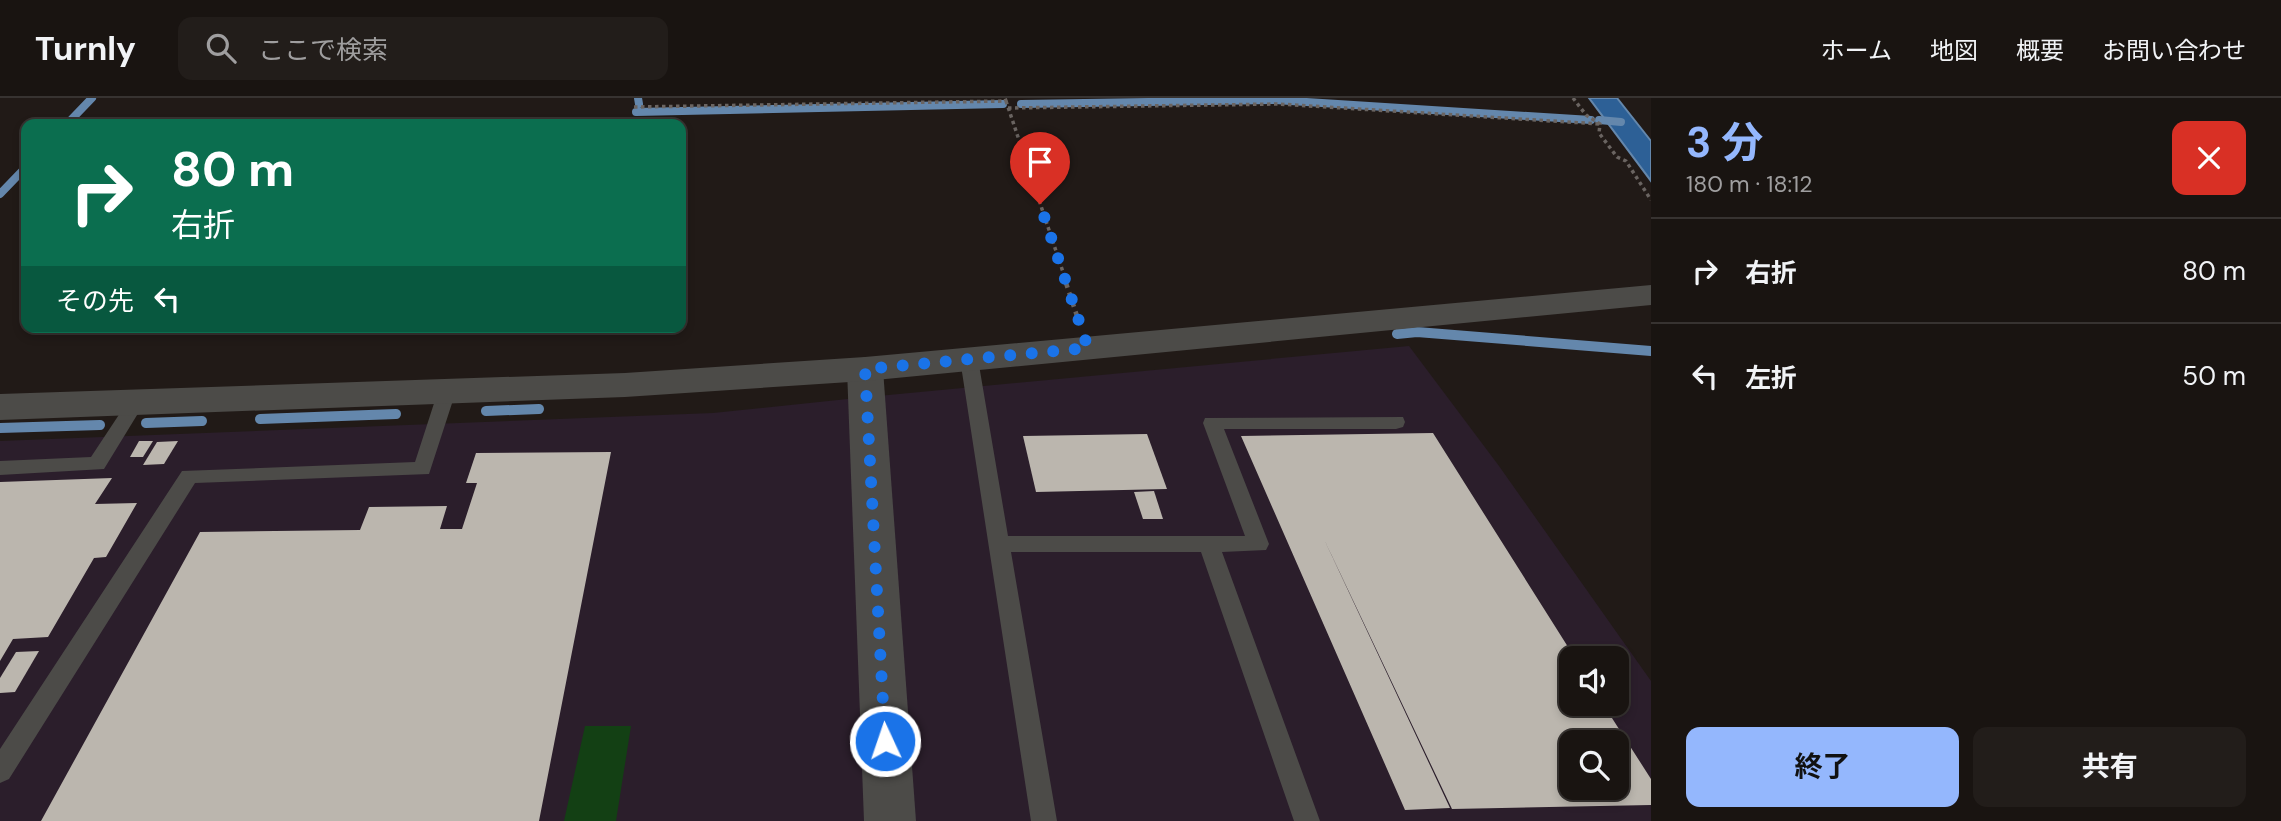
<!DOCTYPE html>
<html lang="ja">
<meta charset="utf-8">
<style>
:root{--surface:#191411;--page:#221d1a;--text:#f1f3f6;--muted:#9f9e9f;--line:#373331;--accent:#94b7fd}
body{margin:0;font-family:"DM Sans","Noto Sans JP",sans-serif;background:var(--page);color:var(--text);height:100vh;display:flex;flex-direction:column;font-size:26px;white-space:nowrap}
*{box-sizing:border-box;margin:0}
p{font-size:23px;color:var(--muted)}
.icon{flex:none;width:38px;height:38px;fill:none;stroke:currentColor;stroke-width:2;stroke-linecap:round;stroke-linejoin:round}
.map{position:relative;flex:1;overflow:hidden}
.sheet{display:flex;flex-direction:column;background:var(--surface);width:630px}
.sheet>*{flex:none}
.top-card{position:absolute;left:21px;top:21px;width:665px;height:214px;border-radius:14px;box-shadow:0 4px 10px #0003,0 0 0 2px var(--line);background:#0b6e4f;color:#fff;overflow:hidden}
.controls{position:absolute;left:1559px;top:548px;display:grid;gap:14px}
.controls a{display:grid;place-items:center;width:70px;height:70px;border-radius:14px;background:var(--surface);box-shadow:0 4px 10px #0003,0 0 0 2px var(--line);font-size:35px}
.pin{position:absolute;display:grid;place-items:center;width:60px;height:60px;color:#fff;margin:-72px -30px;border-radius:50% 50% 50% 0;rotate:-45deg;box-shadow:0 0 7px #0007}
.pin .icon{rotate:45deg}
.me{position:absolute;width:77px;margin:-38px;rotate:357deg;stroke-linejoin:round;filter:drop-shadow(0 0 5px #0008)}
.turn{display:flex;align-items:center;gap:24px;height:147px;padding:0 35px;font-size:32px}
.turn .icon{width:91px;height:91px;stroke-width:2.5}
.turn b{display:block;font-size:49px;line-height:60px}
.then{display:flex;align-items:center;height:66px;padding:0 35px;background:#0003;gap:14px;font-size:26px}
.round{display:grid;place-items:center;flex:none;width:74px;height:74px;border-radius:14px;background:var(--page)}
.head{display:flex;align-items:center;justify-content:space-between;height:119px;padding:0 35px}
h1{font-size:42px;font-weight:700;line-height:52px;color:var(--accent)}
.primary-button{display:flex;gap:14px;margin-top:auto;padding:14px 35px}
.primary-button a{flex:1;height:80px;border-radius:14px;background:var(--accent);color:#111;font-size:28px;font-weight:700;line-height:80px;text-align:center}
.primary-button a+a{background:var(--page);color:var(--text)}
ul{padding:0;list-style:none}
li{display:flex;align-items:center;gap:21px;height:105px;padding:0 35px;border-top:2px solid var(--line)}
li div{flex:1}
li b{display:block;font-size:26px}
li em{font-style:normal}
header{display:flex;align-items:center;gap:42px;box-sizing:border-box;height:98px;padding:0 35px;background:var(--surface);border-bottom:2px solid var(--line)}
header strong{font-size:33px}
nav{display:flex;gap:38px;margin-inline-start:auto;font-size:24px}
.search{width:490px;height:63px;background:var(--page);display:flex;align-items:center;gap:18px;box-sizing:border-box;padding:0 24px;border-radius:14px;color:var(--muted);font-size:26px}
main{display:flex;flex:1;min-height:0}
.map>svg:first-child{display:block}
.industrial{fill:#2b1e2b;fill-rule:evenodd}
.green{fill:#134014}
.water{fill:#2d6096;stroke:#6487ac;stroke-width:2}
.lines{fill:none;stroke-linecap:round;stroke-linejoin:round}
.stream-far1{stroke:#6487ac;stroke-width:8}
.stream{stroke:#6487ac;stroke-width:10}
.building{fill:#bbb6ae;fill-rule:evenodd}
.path-far1{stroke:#6a6461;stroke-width:3.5;stroke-dasharray:3.5 3.5;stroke-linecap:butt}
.path{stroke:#6a6461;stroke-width:4.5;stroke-dasharray:5 5;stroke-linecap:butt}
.service{fill:#4c4b48;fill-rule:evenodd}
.minor{fill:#4c4b48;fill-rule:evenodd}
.tertiary{fill:#4c4b48;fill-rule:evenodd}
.route{stroke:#1a73e8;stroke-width:12;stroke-dasharray:0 21.6}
</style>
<header>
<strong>Turnly</strong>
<div class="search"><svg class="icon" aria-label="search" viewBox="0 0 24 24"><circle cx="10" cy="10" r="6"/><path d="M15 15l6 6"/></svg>ここで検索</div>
<nav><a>ホーム</a><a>地図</a><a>概要</a><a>お問い合わせ</a></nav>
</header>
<main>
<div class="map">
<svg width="1651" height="723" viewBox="0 0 1651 723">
<rect width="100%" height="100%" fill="#211a17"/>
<g class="industrial">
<path d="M 1409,248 L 1499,368 L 1651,583 L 1651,723 L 905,723 L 878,298 ZM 1572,560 L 1617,560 L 1617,606 L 1572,606 ZM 1572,644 L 1617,644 L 1617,690 L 1572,690 Z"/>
<path d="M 857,300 L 874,723 L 0,723 L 0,343 L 713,315 Z"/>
</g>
<path class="green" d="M 585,628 L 631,628 L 616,723 L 564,723 Z"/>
<path class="water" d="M 1589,0 L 1617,0 L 1651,43 L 1651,83 Z"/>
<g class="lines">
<g class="stream-far1">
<path d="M 638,0 L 639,6"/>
<path d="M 1021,6 L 1275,2 L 1591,22"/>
<path d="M 636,14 L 1003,6"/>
<path d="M 1599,22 L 1621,24"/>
<path d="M 67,26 L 92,0"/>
<path d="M 0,96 L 26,69"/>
</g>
<g class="stream">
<path d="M 1397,236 L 1417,234 L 1651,253"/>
<path d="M 486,313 L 539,311"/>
<path d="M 260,321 L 396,316"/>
<path d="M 146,325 L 202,323"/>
<path d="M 0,330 L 100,327"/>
</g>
</g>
<g class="building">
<path d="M 1433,335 L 1575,560 L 1572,560 L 1572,606 L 1603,606 L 1651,681 L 1651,707 L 1452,711 L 1323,439 L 1450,710 L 1405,712 L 1241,338 ZM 1572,644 L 1617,644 L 1617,690 L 1572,690 Z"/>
<path d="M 1147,336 L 1167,391 L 1036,394 L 1023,338 Z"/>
<path d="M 139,343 L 153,343 L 143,359 L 130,359 Z"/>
<path d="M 178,343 L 164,366 L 143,367 L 157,344 Z"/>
<path d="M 611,354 L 539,723 L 41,723 L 200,434 L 360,432 L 369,409 L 447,408 L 440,431 L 462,431 L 477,385 L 466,385 L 476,355 Z"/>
<path d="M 112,380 L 95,406 L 137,405 L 106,459 L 94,460 L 48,539 L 13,541 L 0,563 L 0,384 Z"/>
<path d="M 1154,393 L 1163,421 L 1143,421 L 1134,394 Z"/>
<path d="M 39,553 L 15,594 L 0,595 L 0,580 L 16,554 Z"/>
</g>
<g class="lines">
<g class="path-far1">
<path d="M 1573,0 L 1586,17 L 1600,26 L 1599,35 L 1617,59 L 1626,63 L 1651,102"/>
<path d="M 1006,3 L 1067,186"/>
<path d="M 634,9 L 1006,3 L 1005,0"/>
<path d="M 1008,10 L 1278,6 L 1600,26"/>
</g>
<path class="path" d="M 1066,185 L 1078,221"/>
<g class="service">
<path d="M 969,255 L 978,261 L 1008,438 L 1245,438 L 1203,325 L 1205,320 L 1403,319 L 1405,324 L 1403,329 L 1396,331 L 1224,331 L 1269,446 L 1266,452 L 1222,454 L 1320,723 L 1294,723 L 1201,454 L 1011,454 L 1057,723 L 1031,723 L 960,261 Z"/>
<path d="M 447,287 L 456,293 L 429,376 L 195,385 L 9,681 L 0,685 L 0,651 L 182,373 L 415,364 L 438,293 Z"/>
<path d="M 136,298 L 142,300 L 145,304 L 104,371 L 0,377 L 0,363 L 91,359 L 130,300 Z"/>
</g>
<path class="minor" d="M 865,259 L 877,263 L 883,271 L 916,723 L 864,723 L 847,271 L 853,263 Z"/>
<path class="tertiary" d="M 1651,187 L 1651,207 L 865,283 L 625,299 L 0,322 L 0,296 L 625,275 L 865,259 Z"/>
</g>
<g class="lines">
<path class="route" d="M 885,643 L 865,271 L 1088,250 L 1040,106"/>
</g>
</svg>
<div class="controls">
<a><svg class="icon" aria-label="sound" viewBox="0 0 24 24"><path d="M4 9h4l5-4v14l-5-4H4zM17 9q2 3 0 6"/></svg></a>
<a><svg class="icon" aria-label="search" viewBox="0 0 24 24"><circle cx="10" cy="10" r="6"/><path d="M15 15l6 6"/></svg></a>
</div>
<div class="pin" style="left:1040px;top:106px;background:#d93025"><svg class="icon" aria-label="arrive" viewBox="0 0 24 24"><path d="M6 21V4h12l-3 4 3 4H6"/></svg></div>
<svg class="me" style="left:885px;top:643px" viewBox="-20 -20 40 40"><circle r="17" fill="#1a73e8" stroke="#fff" stroke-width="3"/><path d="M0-11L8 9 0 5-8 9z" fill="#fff"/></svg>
<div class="top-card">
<div class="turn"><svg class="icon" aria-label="right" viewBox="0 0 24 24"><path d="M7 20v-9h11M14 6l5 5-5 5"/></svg><div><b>80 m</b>右折</div></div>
<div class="then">その先<svg class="icon" aria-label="left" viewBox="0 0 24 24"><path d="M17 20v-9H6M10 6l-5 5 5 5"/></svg></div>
</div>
</div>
<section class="sheet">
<div class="head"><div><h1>3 分</h1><p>180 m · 18:12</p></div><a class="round" style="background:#d93025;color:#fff"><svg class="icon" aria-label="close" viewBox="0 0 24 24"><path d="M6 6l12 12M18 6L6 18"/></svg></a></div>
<ul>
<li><svg class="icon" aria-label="right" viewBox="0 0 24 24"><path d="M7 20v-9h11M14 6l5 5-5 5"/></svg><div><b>右折</b></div><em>80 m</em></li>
<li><svg class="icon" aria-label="left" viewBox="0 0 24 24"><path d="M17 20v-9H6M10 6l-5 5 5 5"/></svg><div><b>左折</b></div><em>50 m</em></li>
</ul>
<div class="primary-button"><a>終了</a><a>共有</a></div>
</section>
</main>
